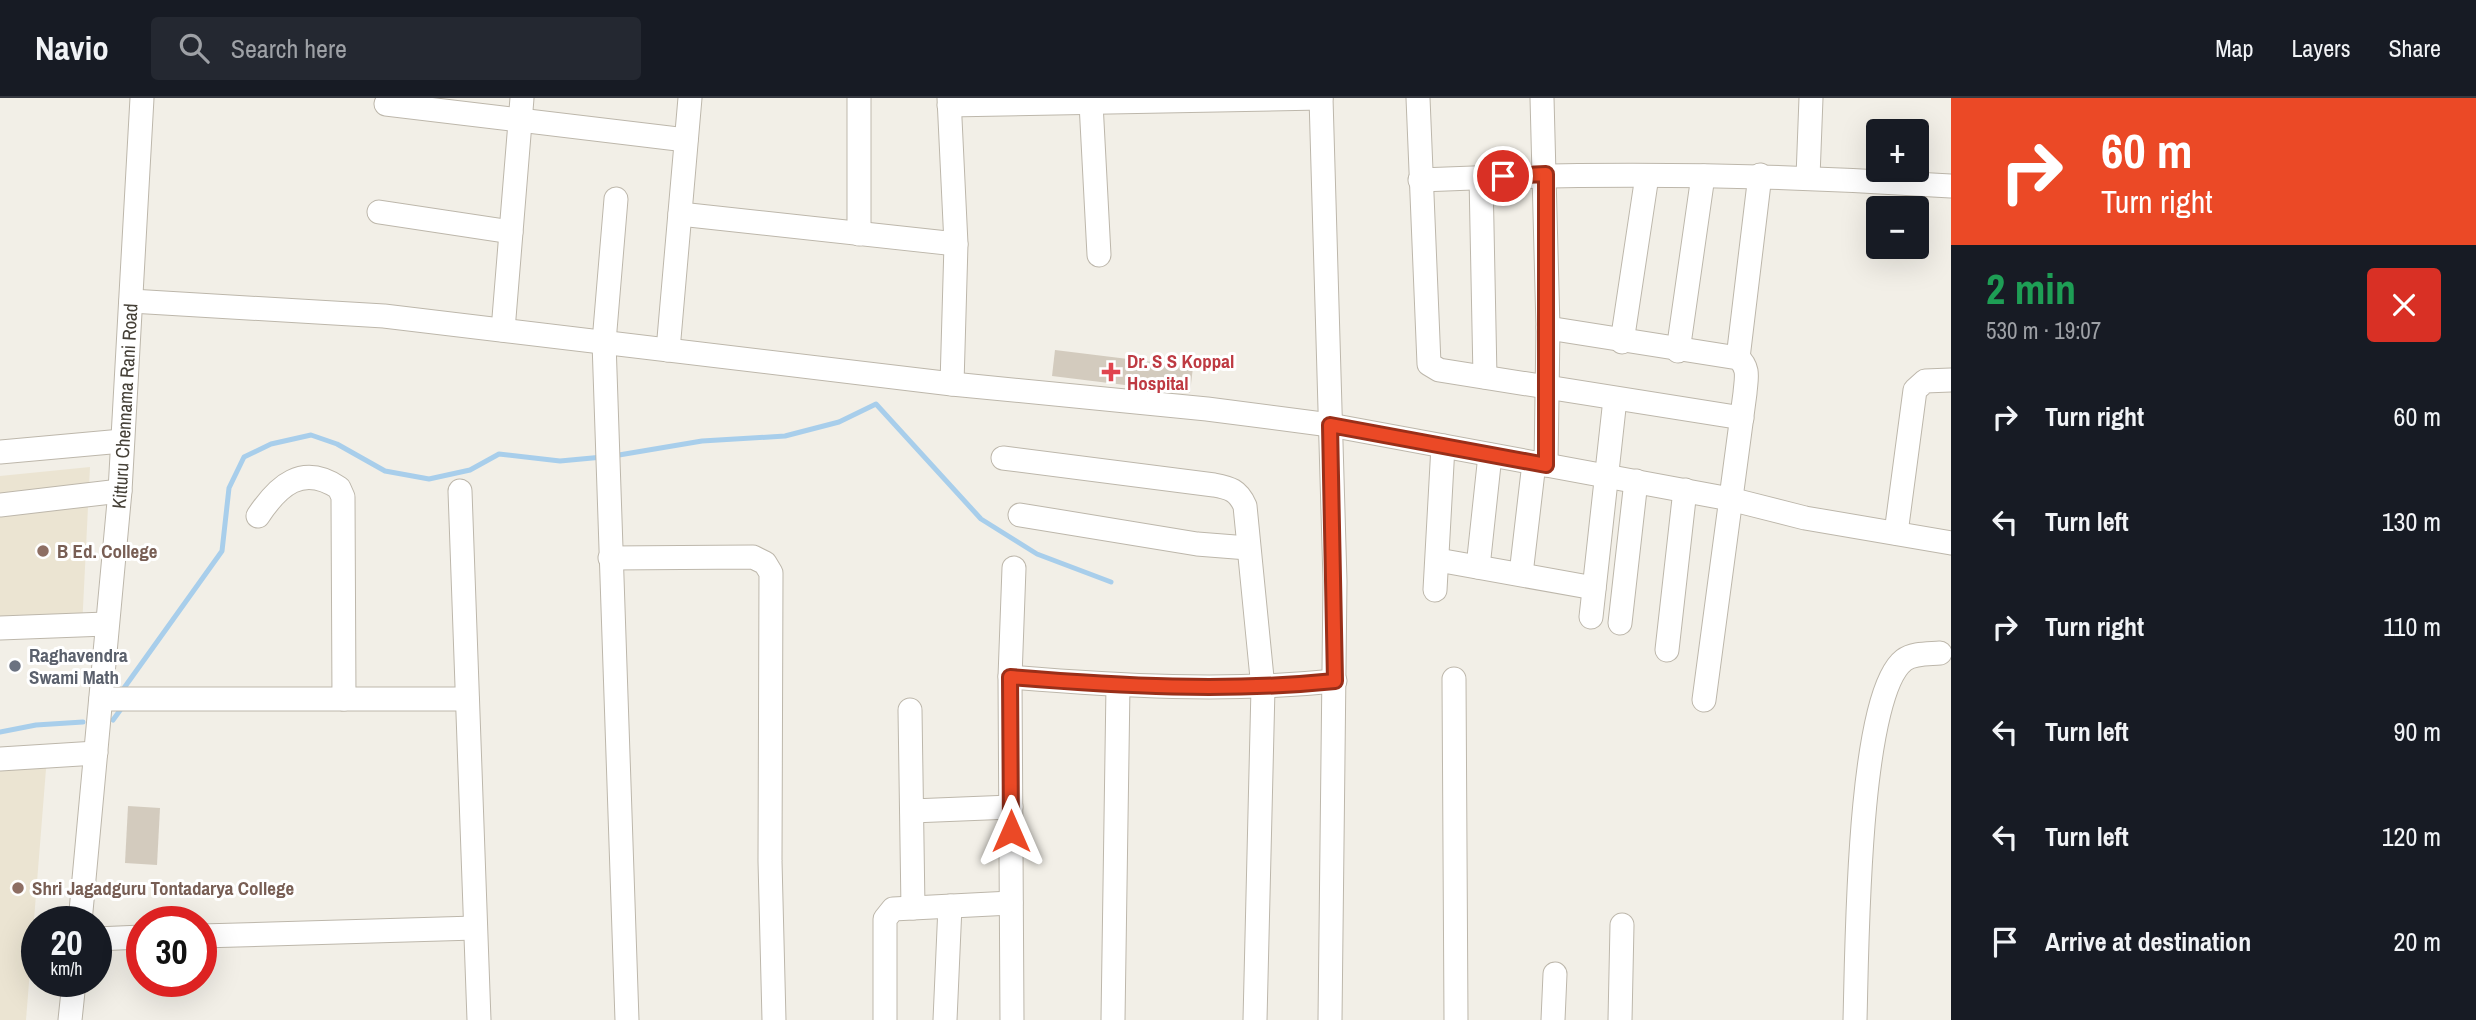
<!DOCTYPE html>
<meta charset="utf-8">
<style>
:root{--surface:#171b24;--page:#242831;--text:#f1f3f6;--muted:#9ea1a6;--line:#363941}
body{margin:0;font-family:"Archivo Narrow",sans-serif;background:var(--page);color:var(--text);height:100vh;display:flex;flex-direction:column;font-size:26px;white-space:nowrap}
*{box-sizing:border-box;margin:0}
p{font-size:23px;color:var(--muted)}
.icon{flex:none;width:38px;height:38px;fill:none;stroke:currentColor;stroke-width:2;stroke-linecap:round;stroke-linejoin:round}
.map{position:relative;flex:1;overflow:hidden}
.sheet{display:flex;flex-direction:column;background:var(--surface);width:525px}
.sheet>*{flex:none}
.guide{background:#eb4926;color:#fff;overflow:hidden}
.buttons{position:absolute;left:1866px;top:21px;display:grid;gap:14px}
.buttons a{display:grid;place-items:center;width:63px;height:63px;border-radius:7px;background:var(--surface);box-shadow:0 7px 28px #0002;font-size:35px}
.speed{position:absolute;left:21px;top:808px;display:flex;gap:14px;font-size:35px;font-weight:700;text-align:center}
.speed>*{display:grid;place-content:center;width:91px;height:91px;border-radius:50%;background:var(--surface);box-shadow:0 7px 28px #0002;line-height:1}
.speed small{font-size:18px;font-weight:400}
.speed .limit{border:10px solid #d22;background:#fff;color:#111}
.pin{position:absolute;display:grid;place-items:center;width:60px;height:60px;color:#fff;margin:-30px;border:4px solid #fff;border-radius:50%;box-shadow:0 2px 7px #0007}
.me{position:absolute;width:77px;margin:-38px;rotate:0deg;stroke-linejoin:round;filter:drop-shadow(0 0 5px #0008)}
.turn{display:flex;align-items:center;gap:24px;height:147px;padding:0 35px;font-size:32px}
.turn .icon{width:91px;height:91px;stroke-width:2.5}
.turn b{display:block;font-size:49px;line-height:60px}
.round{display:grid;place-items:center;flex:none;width:74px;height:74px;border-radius:7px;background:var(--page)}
.overview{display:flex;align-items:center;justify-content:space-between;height:119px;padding:0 35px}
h1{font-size:42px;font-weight:700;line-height:52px;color:#1e9e55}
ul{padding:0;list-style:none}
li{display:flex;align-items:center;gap:21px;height:105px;padding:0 35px}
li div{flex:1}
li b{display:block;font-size:26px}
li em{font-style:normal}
header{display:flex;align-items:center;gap:42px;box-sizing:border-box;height:98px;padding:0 35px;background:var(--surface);border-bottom:2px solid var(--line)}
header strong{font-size:33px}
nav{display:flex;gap:38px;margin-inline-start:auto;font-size:24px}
.search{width:490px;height:63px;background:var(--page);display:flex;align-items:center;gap:18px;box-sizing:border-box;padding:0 24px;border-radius:7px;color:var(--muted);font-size:26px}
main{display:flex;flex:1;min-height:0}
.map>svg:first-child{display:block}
.education{fill:#ebe4d2}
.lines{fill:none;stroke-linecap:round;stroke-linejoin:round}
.stream{stroke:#a8ceeb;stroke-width:5}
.building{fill:#d3cbbe}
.minor-casing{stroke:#bdb7ab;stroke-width:25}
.minor{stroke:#fff;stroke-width:23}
.route-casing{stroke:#992f19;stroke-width:18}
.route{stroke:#eb4926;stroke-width:12}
.health-dot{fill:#e0444e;stroke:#fff;stroke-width:2.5}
.education-dot{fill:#8d6e63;stroke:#fff;stroke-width:2.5}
.worship-dot{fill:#6b7280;stroke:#fff;stroke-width:2.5}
.labels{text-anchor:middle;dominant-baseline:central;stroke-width:6;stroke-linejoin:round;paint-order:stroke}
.health-label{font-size:19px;font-weight:bold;fill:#be3a42;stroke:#fff;text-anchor:start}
.street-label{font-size:19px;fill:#454037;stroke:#fff}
.education-label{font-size:19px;font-weight:bold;fill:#785e54;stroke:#fff;text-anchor:start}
.worship-label{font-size:19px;font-weight:bold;fill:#5b616d;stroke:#fff;text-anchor:start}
</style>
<header>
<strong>Navio</strong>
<div class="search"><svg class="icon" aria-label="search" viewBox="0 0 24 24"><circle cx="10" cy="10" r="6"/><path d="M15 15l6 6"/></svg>Search here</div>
<nav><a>Map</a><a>Layers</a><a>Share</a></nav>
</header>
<main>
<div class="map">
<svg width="1951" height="922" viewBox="0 0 1951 922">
<rect width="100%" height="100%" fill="#f2efe7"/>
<g class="education">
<path d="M 90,369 L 82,530 L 0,528 L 0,378 Z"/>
<path d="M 48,646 L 26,922 L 0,922 L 0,658 Z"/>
</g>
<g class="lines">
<g class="stream">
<path d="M 613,358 L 702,343 L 785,338 L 839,324 L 876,306 L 981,421 L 1037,456 L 1111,484"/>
<path d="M 124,590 L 222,453 L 229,390 L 244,359 L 271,346 L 311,337 L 337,346 L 385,373 L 429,381 L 470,372 L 499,356 L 560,363 L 603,359"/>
<path d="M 113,622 L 121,611"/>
<path d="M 0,634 L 36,627 L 83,624"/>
</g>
</g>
<g class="building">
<path d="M 1055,252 L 1193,269 L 1190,295 L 1052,278 Z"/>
<path d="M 128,708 L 160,710 L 157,767 L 125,765 Z"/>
</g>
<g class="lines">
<g class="minor-casing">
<g id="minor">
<path d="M 859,0 L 859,136"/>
<path d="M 949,0 L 956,146 L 952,286"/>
<path d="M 1321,0 L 1335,483 L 1330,922"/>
<path d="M 1418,0 L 1429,266 L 1439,272 L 1742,320"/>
<path d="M 1542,0 L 1548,230 L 1546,367"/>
<path d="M 1091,5 L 1099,157"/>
<path d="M 386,6 L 686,42"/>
<path d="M 949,7 L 1321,0"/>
<path d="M 1481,79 L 1485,279"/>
<path d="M 1808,79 L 1811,0"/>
<path d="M 1420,82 C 1597,74 1774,76 1951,88"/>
<path d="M 616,101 L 604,244 L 627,922"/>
<path d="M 379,114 L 511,134"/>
<path d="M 680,116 L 956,146"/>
<path d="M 131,203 L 384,218 L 952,286 L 1207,311 L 1330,327 L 1730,401 L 1805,420 L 1951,445"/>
<path d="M 1548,230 L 1738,260 C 1750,270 1746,281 1745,295 L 1704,602"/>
<path d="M 503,232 L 522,0"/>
<path d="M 1622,244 L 1647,78"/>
<path d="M 668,252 L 690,0"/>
<path d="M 1678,253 L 1703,78"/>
<path d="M 1738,260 L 1760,77"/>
<path d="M 0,354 L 122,343"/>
<path d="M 1003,360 L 1214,387 C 1230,390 1238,392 1245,408 L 1263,590 L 1255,922"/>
<path d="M 460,393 L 479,922"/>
<path d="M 0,407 L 120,393"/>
<path d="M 1020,417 L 1197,446 L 1248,450"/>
<path d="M 258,418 C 278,388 302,365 339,390 L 343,399 L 344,601"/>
<path d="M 1896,435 L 1915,292 L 1925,283 L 1951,282"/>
<path d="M 610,460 L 753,459 L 765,465 L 771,475 L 770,763 L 774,922"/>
<path d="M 1438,462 L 1594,490"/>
<path d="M 1478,469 L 1490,357"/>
<path d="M 1521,476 L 1534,365"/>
<path d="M 1435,492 L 1443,348"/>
<path d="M 1591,519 L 1615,301"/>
<path d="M 1620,525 L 1636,383"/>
<path d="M 0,530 L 106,526"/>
<path d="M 1667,552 L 1685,392"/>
<path d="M 1010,579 C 1119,588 1226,594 1335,583"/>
<path d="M 1454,581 L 1456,922"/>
<path d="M 101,601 L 467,601"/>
<path d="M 910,612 L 913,810"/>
<path d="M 0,661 L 96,655"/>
<path d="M 912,713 L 1011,709"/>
<path id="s1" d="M 80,824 L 120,393 L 142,0"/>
<path d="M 201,838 L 475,830"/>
<path d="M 96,841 L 142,839"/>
<path d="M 70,922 L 74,884"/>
<path d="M 885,922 L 885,821 L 893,811 L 1011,805"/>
<path d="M 945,922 L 950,808"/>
<path d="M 1012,922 L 1010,579 L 1014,470"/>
<path d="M 1113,922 L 1118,588"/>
<path d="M 1553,922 L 1555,876"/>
<path d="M 1620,922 L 1622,827"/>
<path d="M 1855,922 C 1857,858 1857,598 1904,562 C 1913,555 1928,556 1940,555"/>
</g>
</g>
<use href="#minor" class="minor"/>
</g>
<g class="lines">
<g class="route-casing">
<path id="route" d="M 1011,733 L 1010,579 C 1119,588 1226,594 1335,583 L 1330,327 L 1546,367 L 1546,76 L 1503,78"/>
</g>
<use href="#route" class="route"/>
</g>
<path class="health-dot" d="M1107.5 263.5h7v7h7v7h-7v7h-7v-7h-7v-7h7z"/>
<g class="education-dot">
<circle cx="43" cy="453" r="7"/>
<circle cx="18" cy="790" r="7"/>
</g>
<circle class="worship-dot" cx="15" cy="568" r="7"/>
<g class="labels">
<g class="health-label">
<text x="1127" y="263">Dr. S S Koppal<tspan x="1127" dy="22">Hospital</tspan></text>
</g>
<g class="street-label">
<text stroke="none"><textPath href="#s1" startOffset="518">Kitturu Chennama Rani Road</textPath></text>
</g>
<g class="education-label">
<text x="57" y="453">B Ed. College</text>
<text x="32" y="790">Shri Jagadguru Tontadarya College</text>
</g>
<g class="worship-label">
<text x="29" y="557">Raghavendra<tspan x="29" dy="22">Swami Math</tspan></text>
</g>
</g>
</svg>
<div class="buttons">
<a>+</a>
<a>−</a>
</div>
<div class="speed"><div>20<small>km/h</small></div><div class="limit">30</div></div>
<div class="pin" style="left:1503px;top:78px;background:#d93025"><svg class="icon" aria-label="arrive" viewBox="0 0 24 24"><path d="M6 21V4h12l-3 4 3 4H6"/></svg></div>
<svg class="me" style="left:1011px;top:733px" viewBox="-20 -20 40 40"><path d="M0-17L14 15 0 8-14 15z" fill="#eb4926" stroke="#fff" stroke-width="4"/></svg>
</div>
<section class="sheet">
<div class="guide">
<div class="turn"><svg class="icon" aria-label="right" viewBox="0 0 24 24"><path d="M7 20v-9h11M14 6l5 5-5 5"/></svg><div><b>60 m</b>Turn right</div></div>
</div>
<div class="overview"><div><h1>2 min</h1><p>530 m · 19:07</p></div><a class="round" style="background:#d93025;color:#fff"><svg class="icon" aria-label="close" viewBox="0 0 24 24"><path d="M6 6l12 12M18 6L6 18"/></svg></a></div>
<ul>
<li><svg class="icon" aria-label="right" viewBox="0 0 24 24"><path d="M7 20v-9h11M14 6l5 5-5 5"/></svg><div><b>Turn right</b></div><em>60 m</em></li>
<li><svg class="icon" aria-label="left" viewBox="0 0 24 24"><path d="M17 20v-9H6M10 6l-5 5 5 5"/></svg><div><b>Turn left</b></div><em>130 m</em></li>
<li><svg class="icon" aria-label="right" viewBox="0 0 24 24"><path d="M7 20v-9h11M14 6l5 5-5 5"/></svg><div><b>Turn right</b></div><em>110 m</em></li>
<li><svg class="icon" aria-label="left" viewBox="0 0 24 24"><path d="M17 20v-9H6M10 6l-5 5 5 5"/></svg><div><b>Turn left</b></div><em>90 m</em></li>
<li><svg class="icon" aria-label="left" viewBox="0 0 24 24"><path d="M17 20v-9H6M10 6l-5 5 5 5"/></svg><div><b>Turn left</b></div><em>120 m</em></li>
<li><svg class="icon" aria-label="arrive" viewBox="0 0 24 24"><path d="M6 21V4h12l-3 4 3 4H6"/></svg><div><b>Arrive at destination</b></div><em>20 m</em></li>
</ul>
</section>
</main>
